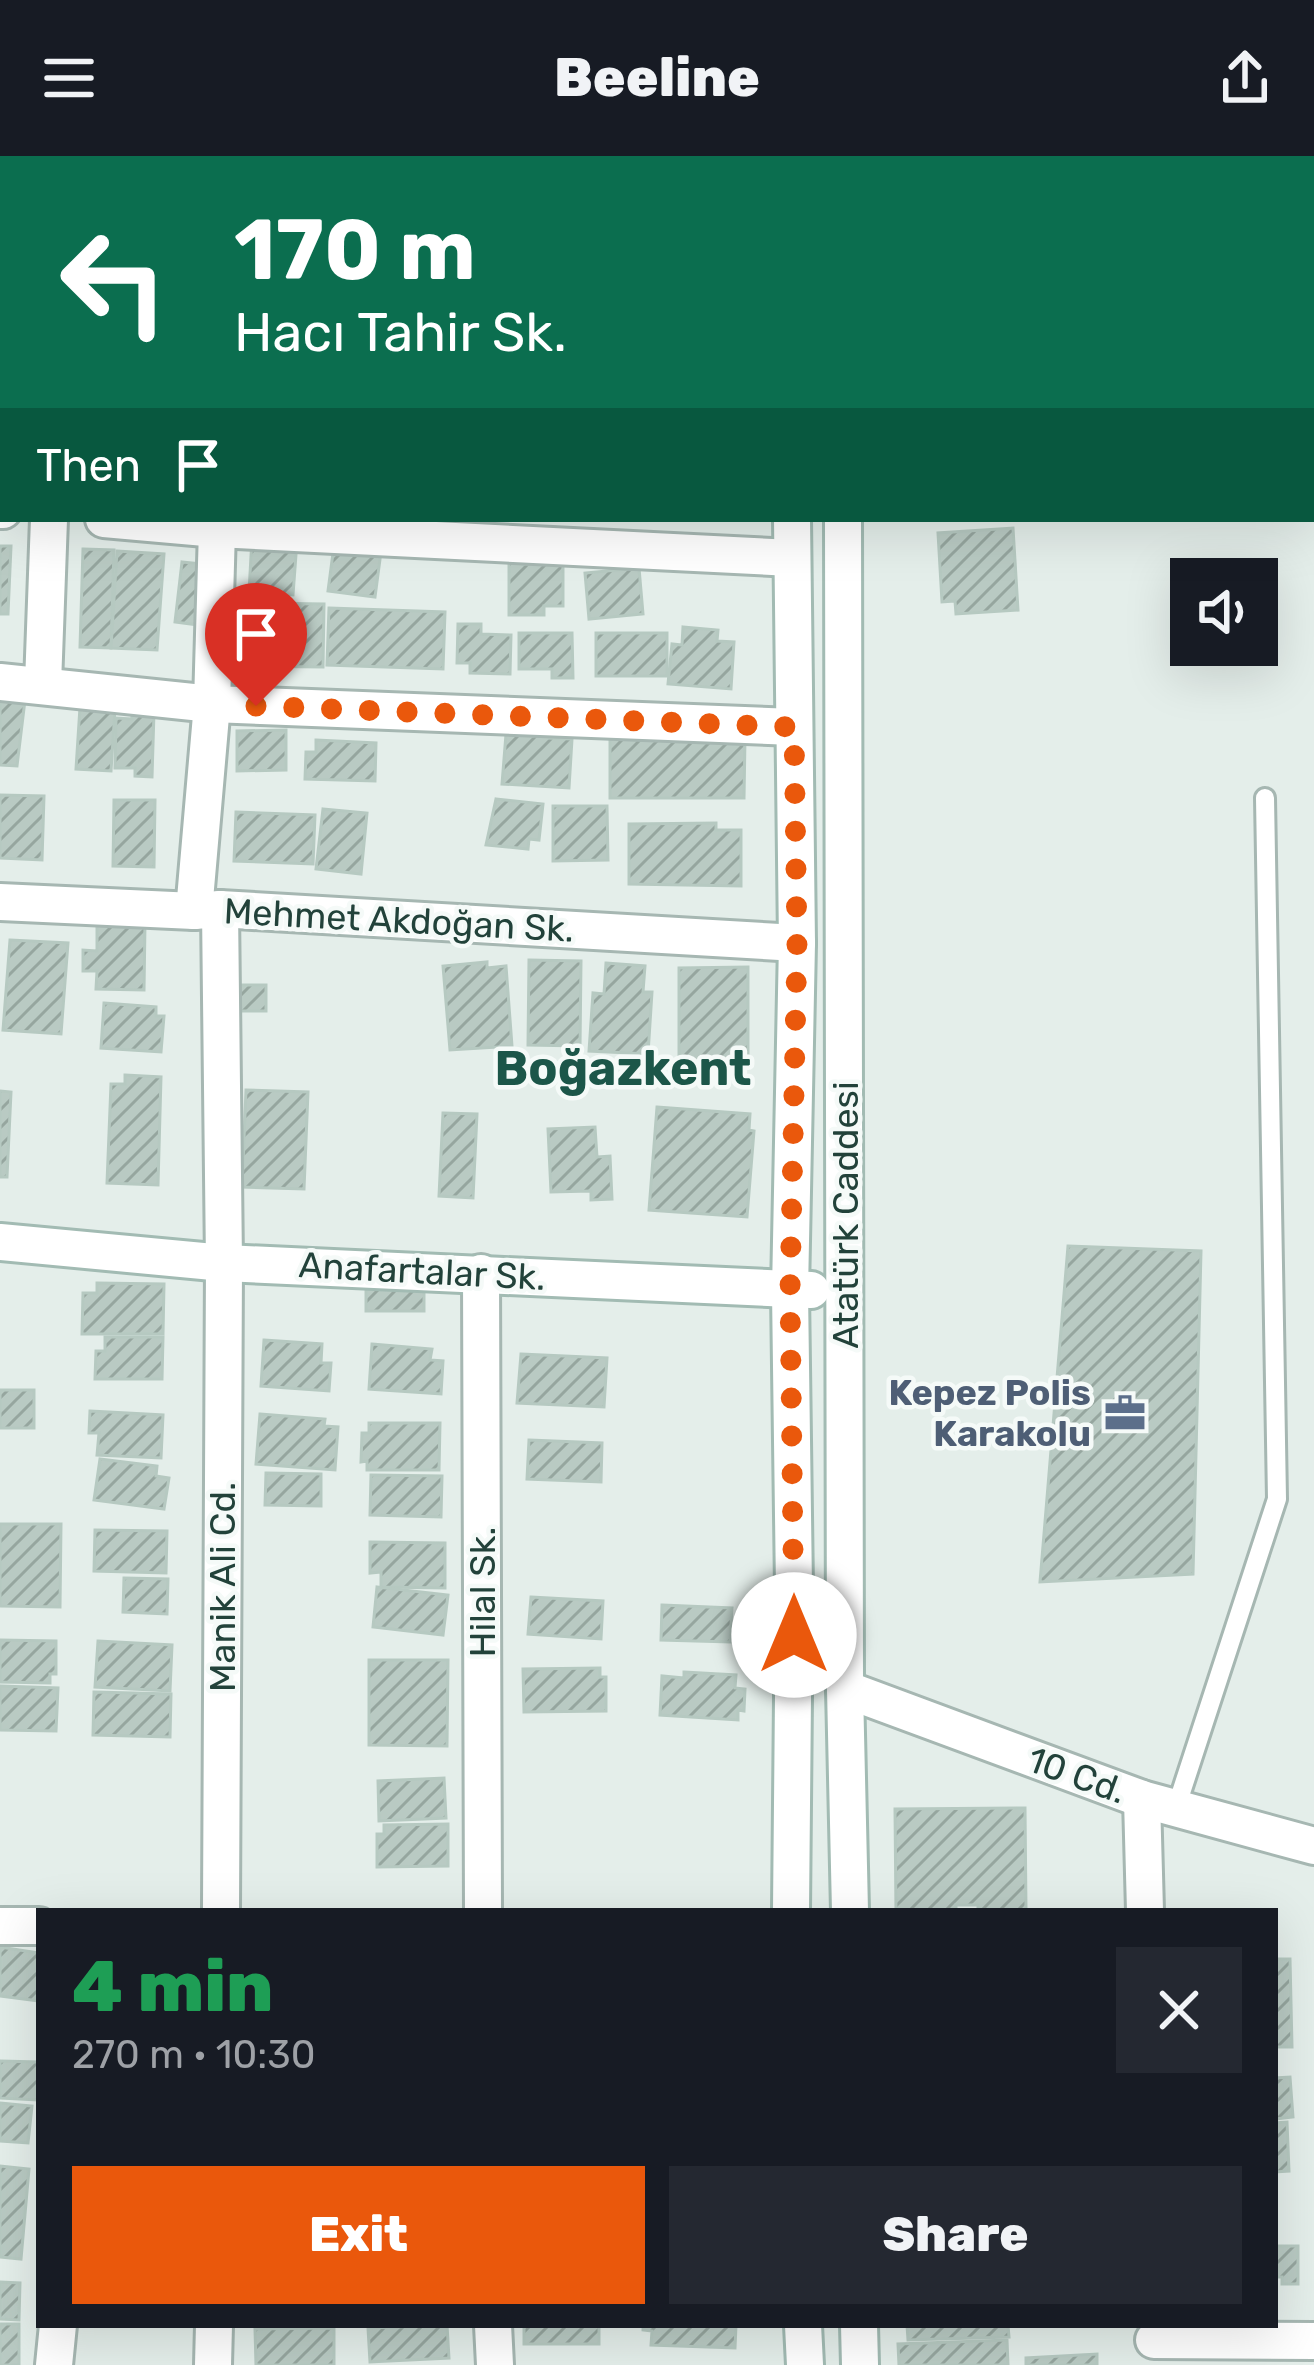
<!DOCTYPE html>
<meta charset="utf-8">
<style>
:root{--surface:#171b24;--page:#242831;--text:#f1f3f6;--muted:#9ea1a6;--accent:#ea580c}
body{margin:0;font-family:Rubik,sans-serif;background:var(--page);color:var(--text);height:100vh;display:flex;flex-direction:column;font-size:45px;white-space:nowrap}
*{box-sizing:border-box;margin:0}
p{font-size:39px;color:var(--muted)}
.icon{flex:none;width:66px;height:66px;fill:none;stroke:currentColor;stroke-width:2;stroke-linecap:round;stroke-linejoin:round}
.map{position:relative;flex:1;overflow:hidden}
.details{position:absolute;left:36px;top:1752px;width:1242px;height:420px;display:flex;flex-direction:column;background:var(--surface);border-radius:0px;box-shadow:0 12px 48px #0002}
.details>*{flex:none}
.guide{position:absolute;left:0px;top:0px;width:1314px;height:366px;box-shadow:0 12px 48px #0002;background:#0b6e4f;color:#fff;overflow:hidden}
.tools{position:absolute;left:1170px;top:402px;display:grid;gap:24px}
.tools a{display:grid;place-items:center;width:108px;height:108px;border-radius:0px;background:var(--surface);box-shadow:0 12px 48px #0002;font-size:60px}
.pin{position:absolute;display:grid;place-items:center;width:102px;height:102px;color:#fff;margin:-123px -51px;border-radius:50% 50% 50% 0;rotate:-45deg;box-shadow:0 0 12px #0007}
.pin .icon{rotate:45deg}
.me{position:absolute;width:132px;margin:-66px;rotate:0deg;stroke-linejoin:round;filter:drop-shadow(0 0 9px #0008)}
.turn{display:flex;align-items:center;gap:42px;height:252px;padding:0 36px;font-size:54px}
.turn .icon{width:156px;height:156px;stroke-width:2.5}
.turn b{display:block;font-size:84px;line-height:102px}
.then{display:flex;align-items:center;height:114px;padding:0 36px;background:#0003;gap:24px;font-size:45px}
.round{display:grid;place-items:center;flex:none;width:126px;height:126px;border-radius:0px;background:var(--page)}
.headline{display:flex;align-items:center;justify-content:space-between;height:204px;padding:0 36px}
h1{font-size:72px;font-weight:800;line-height:90px;color:#1e9e55}
.primary-button{display:flex;gap:24px;margin-top:auto;padding:24px 36px}
.primary-button a{flex:1;height:138px;border-radius:0px;background:var(--accent);color:#fff;font-size:48px;font-weight:800;line-height:138px;text-align:center}
.primary-button a+a{background:var(--page);color:var(--text)}
header{display:flex;justify-content:space-between;align-items:center;height:156px;padding:0 36px;background:var(--surface);font-size:54px;font-weight:800}
.map>svg:first-child{display:block}
.building{fill:url(#building-hatch);stroke:#b6c9c1;stroke-width:3}
.lines{fill:none;stroke-linecap:round;stroke-linejoin:round}
.service-casing{stroke:#a6b7b2;stroke-width:24}
.minor-casing{stroke:#a6b7b2;stroke-width:42}
.secondary-casing{stroke:#a2bbb3;stroke-width:42}
.service{stroke:#fff;stroke-width:18}
.minor{stroke:#fff;stroke-width:36}
.secondary{stroke:#fff;stroke-width:36}
.route{stroke:#ea580c;stroke-width:21;stroke-dasharray:0 37.8}
.labels{text-anchor:middle;dominant-baseline:central;stroke-width:9;stroke-linejoin:round;paint-order:stroke}
.street-label{font-size:36px;fill:#22423a;stroke:#f5faf8}
.service-label{font-size:36px;font-weight:bold;fill:#4e5e75;stroke:#f5faf8;text-anchor:end}
.district-label{font-size:48px;font-weight:bold;fill:#1c5649;stroke:#f5faf8}
</style>
<header><svg class="icon" aria-label="menu" viewBox="0 0 24 24"><path d="M4 6h16M4 12h16M4 18h16"/></svg>Beeline<svg class="icon" aria-label="share" viewBox="0 0 24 24"><path d="M12 15V3M7 8l5-5 5 5M5 13v7h14v-7"/></svg></header>
<div class="map">
<svg width="1314" height="2209" viewBox="0 0 1314 2209">
<defs>
<pattern id="building-hatch" width="6" height="6" patternUnits="userSpaceOnUse" patternTransform="scale(3)"><rect width="6" height="6" fill="#b9cac3"/><path d="M-1 1l2-2M0 6l6-6M5 7l2-2" fill="none" stroke="#96a69f"/></pattern>
</defs>
<rect width="100%" height="100%" fill="#e4eeea"/>
<g class="building">
<path d="M 1013,372 L 1018,454 L 956,458 L 955,445 L 942,446 L 938,377 Z"/>
<path d="M 252,382 L 297,385 L 293,439 L 249,436 Z"/>
<path d="M 335,382 L 382,388 L 375,441 L 328,435 Z"/>
<path d="M 0,390 L 11,390 L 8,458 L 0,458 Z"/>
<path d="M 83,393 L 114,394 L 111,492 L 80,491 Z"/>
<path d="M 117,395 L 164,398 L 157,494 L 111,492 Z"/>
<path d="M 509,403 L 524,403 L 524,408 L 563,408 L 563,450 L 544,450 L 544,459 L 509,459 Z"/>
<path d="M 182,406 L 213,409 L 206,470 L 175,466 Z"/>
<path d="M 639,412 L 643,458 L 589,463 L 585,417 Z"/>
<path d="M 1208,416 L 1272,418 L 1271,452 L 1257,452 L 1257,423 L 1208,423 Z"/>
<path d="M 244,447 L 324,448 L 323,511 L 244,510 Z"/>
<path d="M 329,452 L 445,456 L 443,513 L 327,509 Z"/>
<path d="M 458,468 L 481,468 L 481,478 L 511,479 L 510,518 L 470,517 L 470,507 L 457,507 Z"/>
<path d="M 683,471 L 718,474 L 717,485 L 734,486 L 731,533 L 668,528 L 672,488 L 682,489 Z"/>
<path d="M 519,477 L 572,477 L 573,522 L 552,522 L 552,513 L 519,513 Z"/>
<rect x="596" y="477" width="71" height="43"/>
<path d="M 0,542 L 25,544 L 17,610 L 0,609 Z"/>
<path d="M 80,551 L 115,553 L 111,615 L 76,613 Z"/>
<path d="M 132,556 L 154,556 L 152,621 L 135,620 L 135,612 L 115,612 L 116,562 L 132,563 Z"/>
<path d="M 534,573 L 550,573 L 549,582 L 572,583 L 569,632 L 502,628 L 506,578 L 533,580 Z"/>
<path d="M 286,574 L 286,614 L 237,615 L 237,575 Z"/>
<path d="M 610,582 L 745,582 L 744,642 L 610,642 Z"/>
<path d="M 316,584 L 376,587 L 375,625 L 305,623 L 306,596 L 316,596 Z"/>
<path d="M 0,639 L 44,640 L 42,704 L 0,702 Z"/>
<path d="M 496,643 L 543,648 L 539,684 L 529,683 L 528,693 L 486,689 Z"/>
<path d="M 114,644 L 155,644 L 154,711 L 113,710 Z"/>
<path d="M 553,650 L 607,650 L 608,704 L 553,705 Z"/>
<path d="M 323,653 L 367,657 L 361,718 L 316,713 Z"/>
<path d="M 236,656 L 315,659 L 313,708 L 234,705 Z"/>
<path d="M 716,667 L 716,674 L 741,674 L 741,730 L 629,728 L 629,668 Z"/>
<path d="M 97,767 L 145,767 L 144,834 L 96,833 L 97,815 L 83,815 L 83,794 L 97,795 Z"/>
<path d="M 10,784 L 68,787 L 61,878 L 3,874 Z"/>
<path d="M 529,804 L 581,805 L 580,890 L 528,889 Z"/>
<path d="M 487,806 L 487,812 L 506,810 L 512,890 L 450,894 L 443,810 Z"/>
<path d="M 606,807 L 645,810 L 643,836 L 652,836 L 648,898 L 589,895 L 593,837 L 604,838 Z"/>
<path d="M 748,811 L 748,912 L 679,913 L 679,812 Z"/>
<path d="M 239,829 L 266,829 L 266,855 L 240,855 Z"/>
<path d="M 104,847 L 156,851 L 156,860 L 164,860 L 161,896 L 101,892 Z"/>
<path d="M 125,919 L 161,921 L 158,1029 L 107,1027 L 111,928 L 125,928 Z"/>
<path d="M 246,934 L 308,936 L 304,1033 L 242,1031 Z"/>
<path d="M 0,935 L 11,936 L 7,1021 L 0,1021 Z"/>
<path d="M 657,951 L 750,958 L 749,974 L 754,975 L 747,1061 L 649,1054 Z"/>
<path d="M 443,957 L 477,958 L 473,1042 L 439,1040 Z"/>
<path d="M 595,971 L 597,1001 L 610,1000 L 612,1043 L 591,1044 L 591,1035 L 551,1036 L 548,973 Z"/>
<path d="M 1068,1090 L 1201,1095 L 1193,1418 L 1040,1426 Z"/>
<rect x="366" y="1117" width="58" height="38"/>
<path d="M 97,1127 L 164,1128 L 163,1178 L 82,1178 L 83,1137 L 97,1137 Z"/>
<path d="M 105,1181 L 163,1181 L 162,1223 L 95,1223 L 96,1195 L 105,1195 Z"/>
<path d="M 264,1184 L 322,1188 L 321,1207 L 331,1207 L 329,1235 L 261,1230 Z"/>
<path d="M 372,1188 L 432,1193 L 430,1204 L 443,1205 L 441,1238 L 369,1233 Z"/>
<path d="M 521,1198 L 607,1202 L 604,1251 L 517,1247 Z"/>
<rect x="0" y="1234" width="34" height="38"/>
<path d="M 90,1255 L 163,1259 L 161,1302 L 97,1299 L 99,1277 L 89,1277 Z"/>
<path d="M 260,1258 L 325,1263 L 324,1270 L 338,1271 L 335,1314 L 256,1308 Z"/>
<path d="M 369,1267 L 440,1267 L 439,1314 L 367,1314 L 367,1305 L 361,1306 L 362,1277 L 369,1277 Z"/>
<path d="M 529,1284 L 602,1287 L 601,1326 L 527,1323 Z"/>
<path d="M 100,1303 L 157,1310 L 156,1320 L 169,1322 L 164,1353 L 94,1344 Z"/>
<path d="M 266,1317 L 321,1318 L 321,1350 L 265,1349 Z"/>
<path d="M 371,1319 L 442,1320 L 441,1361 L 370,1359 Z"/>
<path d="M 0,1368 L 61,1368 L 60,1451 L 0,1450 Z"/>
<path d="M 95,1374 L 167,1375 L 166,1417 L 94,1415 Z"/>
<path d="M 370,1386 L 445,1387 L 445,1432 L 381,1431 L 381,1416 L 370,1417 Z"/>
<path d="M 124,1422 L 168,1423 L 167,1458 L 123,1456 Z"/>
<path d="M 377,1431 L 448,1439 L 443,1479 L 373,1471 Z"/>
<path d="M 531,1441 L 603,1445 L 601,1483 L 528,1478 Z"/>
<path d="M 662,1449 L 732,1452 L 730,1486 L 661,1484 Z"/>
<path d="M 0,1484 L 56,1485 L 56,1518 L 50,1518 L 50,1527 L 0,1526 Z"/>
<path d="M 98,1485 L 172,1489 L 170,1535 L 95,1531 Z"/>
<path d="M 369,1504 L 448,1504 L 447,1590 L 369,1589 Z"/>
<path d="M 600,1512 L 600,1521 L 606,1521 L 606,1555 L 524,1556 L 523,1513 Z"/>
<path d="M 684,1516 L 736,1519 L 735,1532 L 745,1533 L 744,1555 L 738,1554 L 738,1564 L 660,1559 L 662,1520 L 684,1522 Z"/>
<path d="M 0,1530 L 58,1532 L 56,1575 L 0,1574 Z"/>
<path d="M 94,1536 L 171,1538 L 170,1581 L 93,1579 Z"/>
<path d="M 444,1622 L 446,1662 L 379,1665 L 378,1625 Z"/>
<path d="M 1025,1652 L 1026,1755 L 978,1755 L 978,1749 L 956,1749 L 956,1755 L 896,1755 L 895,1653 Z"/>
<path d="M 448,1668 L 448,1710 L 377,1711 L 377,1678 L 384,1678 L 384,1669 Z"/>
<path d="M 0,1791 L 39,1797 L 39,1845 L 0,1840 Z"/>
<path d="M 1275,1803 L 1290,1803 L 1292,1891 L 1275,1891 Z"/>
<path d="M 0,1905 L 38,1906 L 37,1944 L 0,1942 Z"/>
<path d="M 1290,1921 L 1293,1961 L 1275,1963 L 1275,1922 Z"/>
<path d="M 0,1947 L 32,1950 L 28,1987 L 0,1985 Z"/>
<path d="M 1287,1966 L 1289,2015 L 1275,2016 L 1275,1967 Z"/>
<path d="M 0,2010 L 29,2013 L 21,2103 L 0,2101 Z"/>
<path d="M 1275,2090 L 1298,2090 L 1298,2128 L 1282,2128 L 1282,2121 L 1275,2121 Z"/>
<path d="M 0,2126 L 20,2127 L 19,2164 L 0,2163 Z"/>
<rect x="0" y="2168" width="19" height="41"/>
<path d="M 447,2169 L 449,2202 L 370,2206 L 368,2172 Z"/>
<rect x="524" y="2169" width="75" height="19"/>
<path d="M 643,2169 L 736,2169 L 735,2192 L 651,2189 L 652,2175 L 643,2174 Z"/>
<path d="M 907,2169 L 1008,2169 L 1009,2181 L 908,2184 Z"/>
<path d="M 334,2172 L 334,2209 L 256,2209 L 255,2173 Z"/>
<path d="M 1007,2184 L 1008,2209 L 899,2209 L 898,2188 Z"/>
<path d="M 1097,2198 L 1097,2209 L 1026,2209 L 1026,2202 Z"/>
</g>
<g class="lines">
<g class="service-casing">
<g id="service">
<path d="M 1094,3 L 1095,0"/>
<path d="M 1176,1652 L 1277,1343 L 1265,642"/>
</g>
</g>
<g class="minor-casing">
<g id="minor">
<path d="M 0,167 L 3,167"/>
<path d="M 1311,243 L 1314,245"/>
<path d="M 0,354 L 3,354"/>
<path d="M 104,363 L 217,373 L 792,402"/>
<path d="M 0,526 L 212,548 L 794,571"/>
<path d="M 43,528 L 49,363"/>
<path d="M 0,746 L 194,755 L 220,753 L 797,787"/>
<path d="M 220,753 L 224,1107 L 221,1755"/>
<path d="M 194,755 L 212,548 L 217,373"/>
<path d="M 481,1117 L 483,1755"/>
<path d="M 845,1533 L 1142,1643 L 1314,1690"/>
<path d="M 1142,1643 L 1145,1755"/>
<path d="M 0,1770 L 39,1770"/>
<path d="M 493,2169 L 495,2209"/>
<path d="M 1154,2184 L 1314,2185"/>
<path d="M 54,2209 L 58,2169"/>
<path d="M 213,2209 L 214,2169"/>
</g>
</g>
<g class="secondary-casing">
<g id="secondary">
<path d="M 788,0 L 788,3"/>
<path d="M 842,0 L 842,3"/>
<path d="M 843,363 L 845,1533 L 850,1755"/>
<path d="M 0,1086 L 224,1107 L 811,1134"/>
<path d="M 791,1755 L 794,1433 L 790,1135 L 797,787 L 792,363"/>
<path d="M 803,2169 L 805,2209"/>
<path d="M 859,2169 L 860,2209"/>
</g>
</g>
<use href="#service" class="service"/>
<use href="#minor" class="minor"/>
<use href="#secondary" class="secondary"/>
</g>
<g class="lines">
<path class="route" d="M 256,550 L 794,571 L 797,787 L 790,1135 L 794,1479"/>
</g>
<defs>
<g id="office-bare" transform="scale(3.24)"><path d="M-6-3h4V-5.5h4V-3h4V5H-6ZM-1-4.5V-3h2v-1.5ZM-6 0V1H6V0Z" fill="#5c6f8a" stroke="#f5faf8" stroke-width="2.5" paint-order="stroke"/></g>
</defs>
<g fill-rule="evenodd">
<use href="#office-bare" x="1125" y="1257"/>
</g>
<g class="labels">
<g class="street-label">
<text transform="translate(399 764) rotate(3)">Mehmet Akdoğan Sk.</text>
<text transform="translate(845 1059) rotate(-90)">Atatürk Caddesi</text>
<text transform="translate(422 1115) rotate(3)">Anafartalar Sk.</text>
<text transform="translate(222 1431) rotate(-90)">Manik Ali Cd.</text>
<text transform="translate(482 1436) rotate(-90)">Hilal Sk.</text>
<text transform="translate(1077 1619) rotate(20)">10 Cd.</text>
</g>
<g class="service-label">
<text x="1091" y="1236">Kepez Polis<tspan x="1091" dy="41">Karakolu</tspan></text>
</g>
<g class="district-label">
<text x="623" y="912">Boğazkent</text>
</g>
</g>
</svg>
<div class="tools">
<a><svg class="icon" aria-label="sound" viewBox="0 0 24 24"><path d="M4 9h4l5-4v14l-5-4H4zM17 9q2 3 0 6"/></svg></a>
</div>
<div class="pin" style="left:256px;top:550px;background:#d93025"><svg class="icon" aria-label="arrive" viewBox="0 0 24 24"><path d="M6 21V4h12l-3 4 3 4H6"/></svg></div>
<svg class="me" style="left:794px;top:1479px" viewBox="-20 -20 40 40"><circle r="19" fill="#fff"/><path d="M0-13L10 11 0 6-10 11z" fill="#ea580c"/></svg>
<div class="guide">
<div class="turn"><svg class="icon" aria-label="left" viewBox="0 0 24 24"><path d="M17 20v-9H6M10 6l-5 5 5 5"/></svg><div><b>170 m</b>Hacı Tahir Sk.</div></div>
<div class="then">Then<svg class="icon" aria-label="arrive" viewBox="0 0 24 24"><path d="M6 21V4h12l-3 4 3 4H6"/></svg></div>
</div>
<section class="details">
<div class="headline"><div><h1>4 min</h1><p>270 m · 10:30</p></div><a class="round"><svg class="icon" aria-label="close" viewBox="0 0 24 24"><path d="M6 6l12 12M18 6L6 18"/></svg></a></div>
<div class="primary-button"><a>Exit</a><a>Share</a></div>
</section>
</div>
